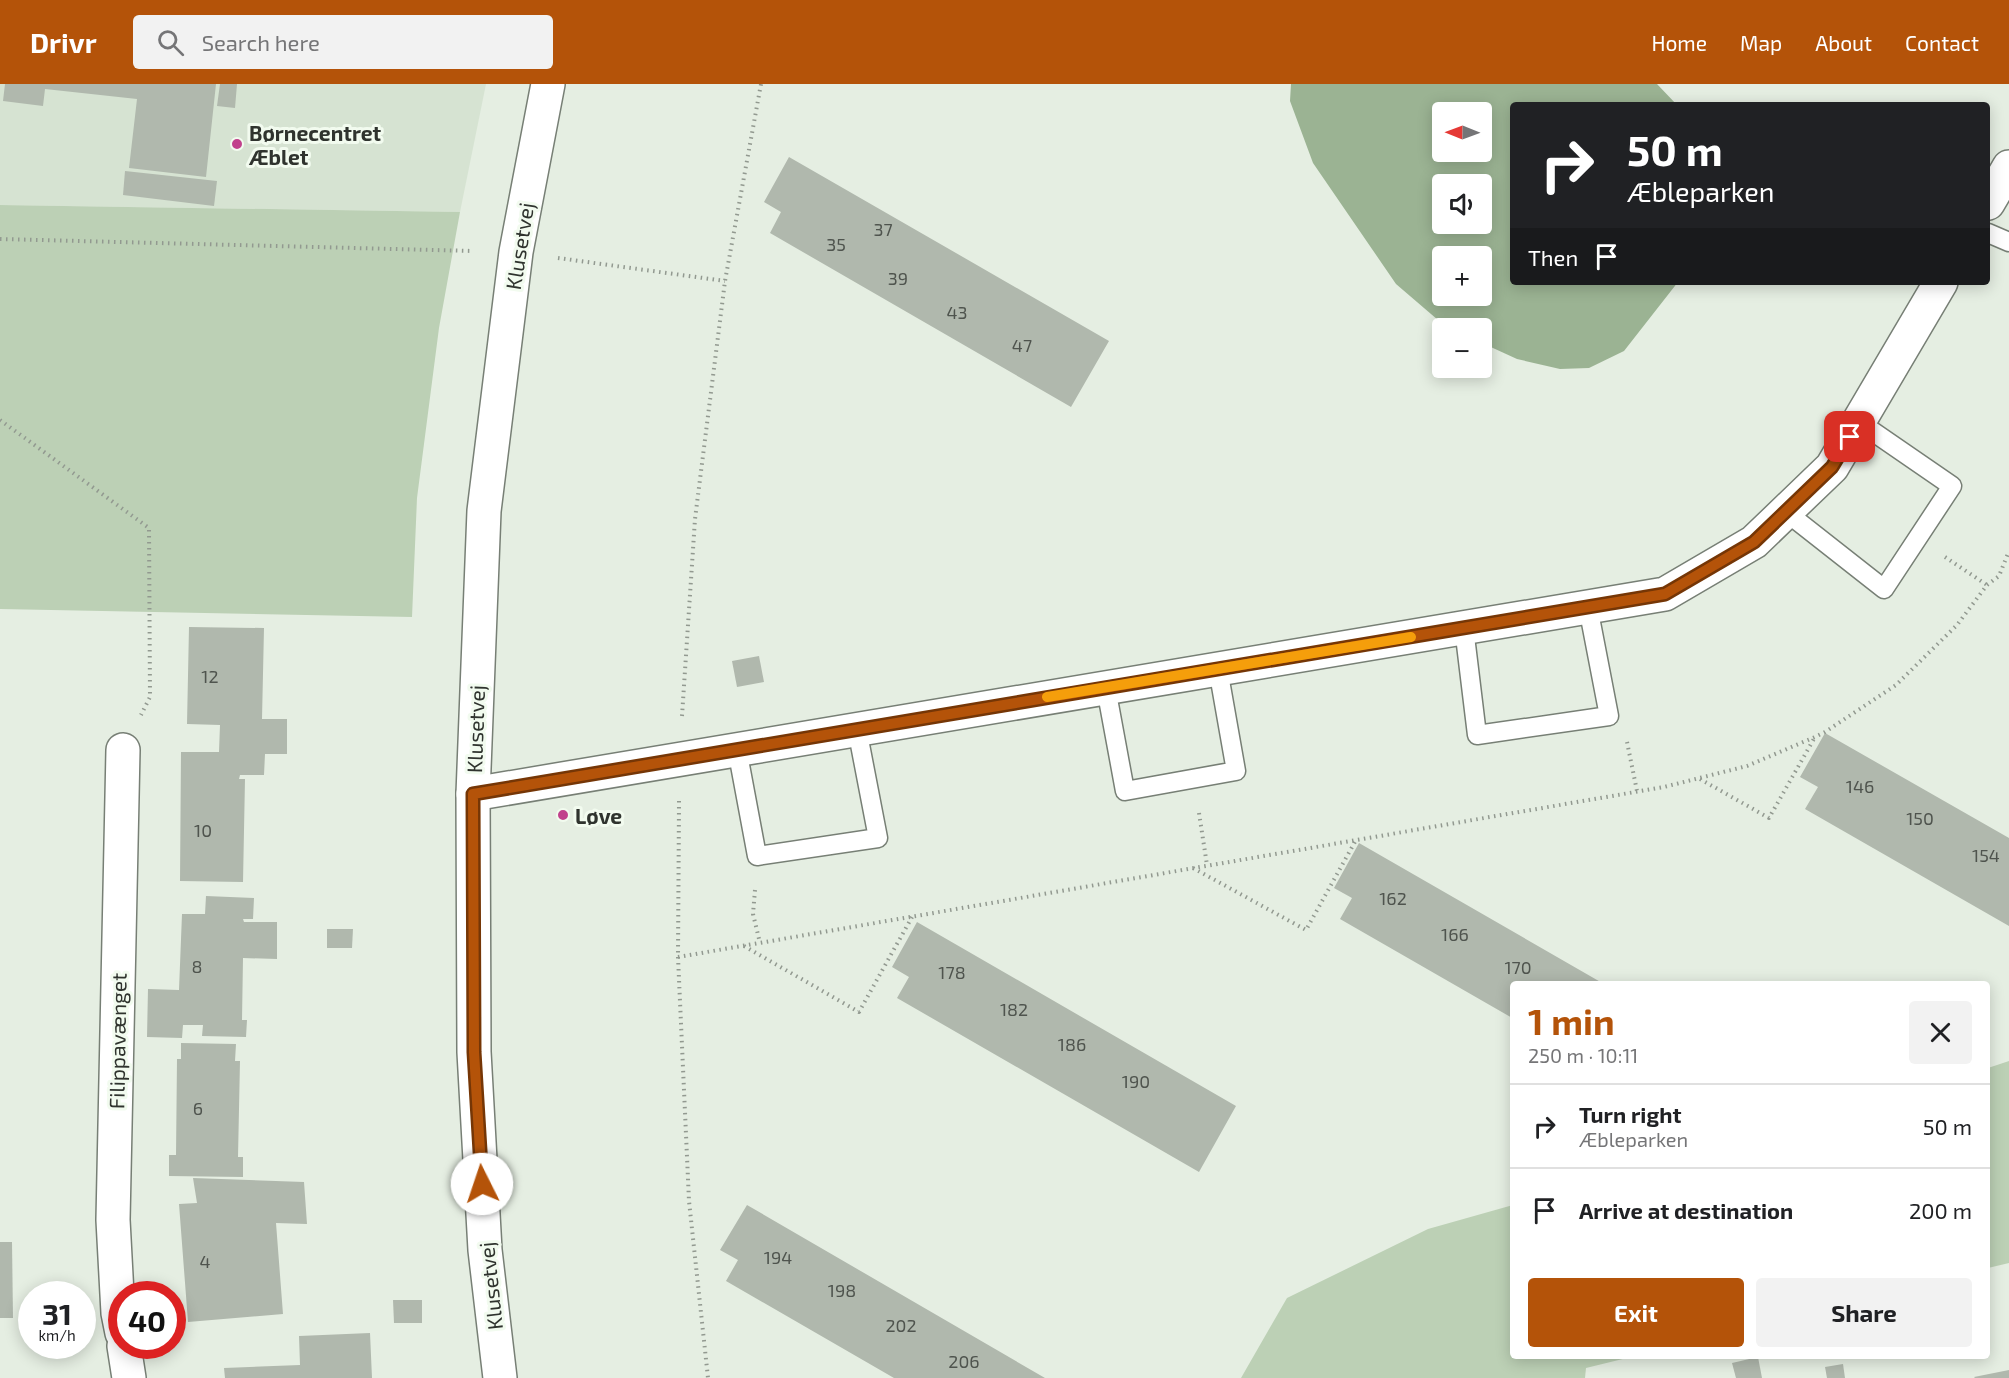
<!DOCTYPE html>
<meta charset="utf-8">
<style>
:root{--surface:#fff;--page:#f2f2f2;--text:#202124;--muted:#757577;--line:#e0e0e0;--accent:#b45309}
body{margin:0;font-family:"Exo 2",sans-serif;background:var(--page);color:var(--text);height:100vh;display:flex;flex-direction:column;font-size:22px;white-space:nowrap}
*{box-sizing:border-box;margin:0}
p{font-size:20px;color:var(--muted)}
.icon{flex:none;width:33px;height:33px;fill:none;stroke:currentColor;stroke-width:2;stroke-linecap:round;stroke-linejoin:round}
.map{position:relative;flex:1;overflow:hidden}
.details{position:absolute;left:1510px;top:897px;width:480px;height:378px;display:flex;flex-direction:column;background:var(--surface);border-radius:6px;box-shadow:0 3px 15px #0003}
.details>*{flex:none}
.top-card{position:absolute;left:1510px;top:18px;width:480px;height:183px;border-radius:6px;box-shadow:0 3px 15px #0003;background:#202124;color:#fff;overflow:hidden}
.needle{width:39px;rotate:271deg}
.tools{position:absolute;left:1432px;top:18px;display:grid;gap:12px}
.tools a{display:grid;place-items:center;width:60px;height:60px;border-radius:6px;background:var(--surface);box-shadow:0 3px 15px #0003;font-size:30px}
.speed{position:absolute;left:18px;top:1197px;display:flex;gap:12px;font-size:30px;font-weight:700;text-align:center}
.speed>*{display:grid;place-content:center;width:78px;height:78px;border-radius:50%;background:var(--surface);box-shadow:0 3px 15px #0003;line-height:1}
.speed small{font-size:15px;font-weight:400}
.speed .limit{border:9px solid #d22;background:#fff;color:#111}
.pin{position:absolute;display:grid;place-items:center;width:51px;height:51px;color:#fff;margin:-26px;border-radius:12px;box-shadow:0 3px 9px #0006}
.me{position:absolute;width:66px;margin:-33px;rotate:356deg;stroke-linejoin:round;filter:drop-shadow(0 0 4px #0008)}
.turn{display:flex;align-items:center;gap:21px;height:126px;padding:0 18px;font-size:27px}
.turn .icon{width:78px;height:78px;stroke-width:2.5}
.turn b{display:block;font-size:42px;line-height:51px}
.then{display:flex;align-items:center;height:57px;padding:0 18px;background:#0003;gap:12px;font-size:22px}
.round{display:grid;place-items:center;flex:none;width:63px;height:63px;border-radius:6px;background:var(--page)}
.headline{display:flex;align-items:center;justify-content:space-between;height:102px;padding:0 18px}
h1{font-size:36px;font-weight:700;line-height:45px;color:var(--accent)}
.action{display:flex;gap:12px;margin-top:auto;padding:12px 18px}
.action a{flex:1;height:69px;border-radius:6px;background:var(--accent);color:#fff;font-size:24px;font-weight:700;line-height:69px;text-align:center}
.action a+a{background:var(--page);color:var(--text)}
ul{padding:0;list-style:none}
li{display:flex;align-items:center;gap:18px;height:84px;padding:0 18px;border-top:2px solid var(--line)}
li div{flex:1}
li b{display:block;font-size:22px}
li em{font-style:normal}
header{display:flex;align-items:center;gap:36px;box-sizing:border-box;height:84px;padding:0 30px;background:var(--accent);color:#fff}
header strong{font-size:28px}
nav{display:flex;gap:33px;margin-inline-start:auto;font-size:21px}
.search{width:420px;height:54px;background:var(--page);display:flex;align-items:center;gap:15px;box-sizing:border-box;padding:0 21px;border-radius:6px;color:var(--muted);font-size:22px}
.map>svg:first-child{display:block}
.built{fill:#d6e3d2}
.green{fill:#bcd0b5}
.water{fill:#9bb393;fill-rule:evenodd}
.building{fill:#b0b8ad}
.lines{fill:none;stroke-linecap:round;stroke-linejoin:round}
.lane-casing{stroke:#777f75;stroke-width:21}
.street-casing{stroke:#777f75;stroke-width:36}
.secondary-casing{stroke:#777f75;stroke-width:36}
.path{stroke:#929990;stroke-width:4;stroke-dasharray:1.5 4.5;stroke-linecap:butt}
.lane{stroke:#fff;stroke-width:18}
.street{stroke:#fff;stroke-width:33}
.secondary{stroke:#fff;stroke-width:33}
.route-casing{stroke:#753606;stroke-width:15}
.route{stroke:#b45309;stroke-width:10}
.slow{stroke:#f59e0b;stroke-width:10}
.poi-dot{fill:#c1418c;stroke:#f2fbef;stroke-width:2}
.labels{text-anchor:middle;dominant-baseline:central;stroke-width:6;stroke-linejoin:round;paint-order:stroke}
.number-label{font-size:18px;fill:#4f544e}
.poi-label{font-size:21px;font-weight:bold;fill:#2f332e;stroke:#f2fbef;text-anchor:start}
.street-label{font-size:21px;fill:#2f332e;stroke:#f2fbef}
</style>
<header>
<strong>Drivr</strong>
<div class="search"><svg class="icon" aria-label="search" viewBox="0 0 24 24"><circle cx="10" cy="10" r="6"/><path d="M15 15l6 6"/></svg>Search here</div>
<nav><a>Home</a><a>Map</a><a>About</a><a>Contact</a></nav>
</header>
<div class="map">
<svg width="2009" height="1294" viewBox="0 0 2009 1294">
<rect width="100%" height="100%" fill="#e5eee2"/>
<path class="built" d="M 0,0 L 486,0 L 460,128 L 0,121 Z"/>
<g class="green">
<path d="M 0,121 L 460,128 L 439,244 L 417,414 L 412,533 L 0,525 Z"/>
<path d="M 2009,977 L 2009,1179 L 1988,1184 L 1988,984 Z"/>
<path d="M 1513,1121 L 1514,1272 L 1635,1272 L 1586,1284 L 1585,1294 L 1241,1294 L 1287,1214 L 1428,1145 Z"/>
</g>
<path class="water" d="M 1291,0 L 1657,0 L 1677,21 L 1514,21 L 1514,198 L 1678,198 L 1624,267 L 1589,284 L 1560,285 L 1517,275 L 1482,259 L 1482,244 L 1453,244 L 1438,236 L 1396,200 L 1313,79 L 1290,17 ZM 1443,28 L 1482,28 L 1482,68 L 1443,68 ZM 1443,100 L 1482,100 L 1482,140 L 1443,140 ZM 1443,172 L 1482,172 L 1482,212 L 1443,212 Z"/>
<g class="building">
<path d="M 5,0 L 216,0 L 206,93 L 129,84 L 137,15 L 45,5 L 43,22 L 3,17 Z"/>
<path d="M 220,0 L 237,0 L 235,24 L 217,22 Z"/>
<path d="M 789,73 L 1109,257 L 1071,323 L 770,149 L 781,128 L 764,118 Z"/>
<path d="M 125,87 L 217,97 L 214,122 L 123,111 Z"/>
<path d="M 189,543 L 264,544 L 262,635 L 287,635 L 287,670 L 265,670 L 264,691 L 240,691 L 239,695 L 245,695 L 243,798 L 180,797 L 181,668 L 219,668 L 220,641 L 187,640 Z"/>
<path d="M 759,572 L 764,598 L 737,603 L 732,577 Z"/>
<path d="M 1825,649 L 2009,754 L 2009,842 L 1805,725 L 1818,703 L 1800,693 Z"/>
<path d="M 1359,759 L 1604,900 L 1514,900 L 1514,935 L 1340,835 L 1352,814 L 1334,804 Z"/>
<path d="M 206,812 L 254,814 L 253,835 L 243,835 L 244,838 L 277,838 L 277,875 L 243,874 L 242,936 L 247,936 L 246,953 L 202,952 L 203,941 L 183,941 L 182,954 L 147,953 L 148,905 L 179,906 L 182,830 L 205,830 Z"/>
<path d="M 917,838 L 1236,1022 L 1199,1088 L 897,914 L 909,893 L 892,883 Z"/>
<path d="M 327,845 L 353,845 L 352,864 L 327,864 Z"/>
<path d="M 181,959 L 236,960 L 235,977 L 240,977 L 238,1073 L 243,1073 L 243,1093 L 169,1092 L 169,1071 L 176,1071 L 177,975 L 181,975 Z"/>
<path d="M 193,1094 L 304,1098 L 307,1140 L 276,1139 L 283,1230 L 188,1238 L 179,1120 L 197,1119 Z"/>
<path d="M 747,1121 L 1045,1294 L 894,1294 L 726,1197 L 738,1176 L 720,1166 Z"/>
<path d="M 0,1158 L 12,1158 L 13,1234 L 0,1234 Z"/>
<path d="M 393,1216 L 422,1216 L 422,1239 L 394,1239 Z"/>
<path d="M 370,1249 L 372,1294 L 225,1294 L 224,1284 L 300,1281 L 299,1252 Z"/>
<path d="M 1758,1273 L 1762,1294 L 1736,1294 L 1732,1279 Z"/>
<path d="M 1843,1280 L 1845,1294 L 1827,1294 L 1825,1283 Z"/>
<path d="M 2009,1286 L 2009,1294 L 1975,1294 L 1974,1293 Z"/>
</g>
<g class="lines">
<g class="lane-casing">
<g id="lane">
<path d="M 1988,149 L 2009,158"/>
<path d="M 1786,428 L 1884,505 L 1952,402 L 1859,338"/>
<path d="M 1464,544 L 1477,651 L 1609,632 L 1588,523"/>
<path d="M 1106,604 L 1125,707 L 1236,687 L 1218,585"/>
<path d="M 737,665 L 757,772 L 878,754 L 857,645"/>
</g>
</g>
<g class="street-casing">
<g id="street">
<path d="M 1988,119 L 2009,83"/>
<path d="M 473,710 L 1665,510 L 1754,458 L 1832,383 L 1941,198"/>
<path d="M 122,1249 L 118,1229 L 113,1136 L 123,666"/>
<path d="M 124,1262 L 129,1294"/>
</g>
</g>
<g class="secondary-casing">
<path id="secondary" d="M 500,1294 L 485,1166 L 474,968 L 473,710 L 484,427 L 516,168 L 548,0"/>
</g>
<g class="path">
<path d="M 0,155 L 473,167"/>
<path d="M 558,174 L 725,197"/>
<path d="M 0,336 L 149,444 L 150,613 L 141,631"/>
<path d="M 1945,473 L 1987,501"/>
<path d="M 682,632 L 695,435 L 725,197 L 761,0"/>
<path d="M 1627,658 L 1637,707"/>
<path d="M 1700,695 L 1769,734 L 1815,653"/>
<path d="M 679,717 L 678,873 L 689,1117 L 708,1294"/>
<path d="M 1199,729 L 1207,781"/>
<path d="M 1193,784 L 1306,846 L 1356,756"/>
<path d="M 755,806 L 753,830 L 760,859"/>
<path d="M 744,862 L 859,928 L 912,833"/>
<path d="M 678,873 L 1664,703 L 1747,682 L 1815,653 L 1825,648 L 1896,601 L 1957,541 L 1987,501 L 1999,492 L 2009,467"/>
</g>
<use href="#lane" class="lane"/>
<use href="#street" class="street"/>
<use href="#secondary" class="secondary"/>
</g>
<g class="lines">
<g class="route-casing">
<path id="route" d="M 482,1100 L 474,968 L 473,710 L 1665,510 L 1754,458 L 1832,383 L 1850,353"/>
</g>
<use href="#route" class="route"/>
<path class="slow" d="M 1047,613 L 1411,553"/>
</g>
<g class="poi-dot">
<circle cx="237" cy="60" r="6"/>
<circle cx="563" cy="731" r="6"/>
</g>
<g class="labels">
<g class="number-label">
<text x="883" y="145">37</text>
<text x="836" y="160">35</text>
<text x="898" y="194">39</text>
<text x="957" y="228">43</text>
<text x="1022" y="261">47</text>
<text x="210" y="592">12</text>
<text x="1860" y="702">146</text>
<text x="1920" y="734">150</text>
<text x="203" y="746">10</text>
<text x="1986" y="771">154</text>
<text x="1393" y="814">162</text>
<text x="1455" y="850">166</text>
<text x="197" y="882">8</text>
<text x="1518" y="883">170</text>
<text x="952" y="888">178</text>
<text x="1014" y="925">182</text>
<text x="1072" y="960">186</text>
<text x="1136" y="997">190</text>
<text x="198" y="1024">6</text>
<text x="778" y="1173">194</text>
<text x="205" y="1177">4</text>
<text x="842" y="1206">198</text>
<text x="901" y="1241">202</text>
<text x="964" y="1277">206</text>
</g>
<g class="poi-label">
<text x="249" y="48">Børnecentret<tspan x="249" dy="24">Æblet</tspan></text>
<text x="575" y="731">Løve</text>
</g>
<g class="street-label">
<text transform="translate(519 162) rotate(-81)">Klusetvej</text>
<text transform="translate(475 645) rotate(-88)">Klusetvej</text>
<text transform="translate(117 957) rotate(-89)">Filippavænget</text>
<text transform="translate(490 1202) rotate(-96)">Klusetvej</text>
</g>
</g>
</svg>
<div class="tools">
<a><svg class="needle" viewBox="-14 -14 28 28"><path d="M0-13l5 13h-10z" fill="#e53935"/><path d="M0 13l5-13h-10z" fill="#757577"/></svg></a>
<a><svg class="icon" aria-label="sound" viewBox="0 0 24 24"><path d="M4 9h4l5-4v14l-5-4H4zM17 9q2 3 0 6"/></svg></a>
<a>+</a>
<a>−</a>
</div>
<div class="speed"><div>31<small>km/h</small></div><div class="limit">40</div></div>
<div class="pin" style="left:1850px;top:353px;background:#d93025"><svg class="icon" aria-label="arrive" viewBox="0 0 24 24"><path d="M6 21V4h12l-3 4 3 4H6"/></svg></div>
<svg class="me" style="left:482px;top:1100px" viewBox="-20 -20 40 40"><circle r="19" fill="#fff"/><path d="M0-13L10 11 0 6-10 11z" fill="#b45309"/></svg>
<div class="top-card">
<div class="turn"><svg class="icon" aria-label="right" viewBox="0 0 24 24"><path d="M7 20v-9h11M14 6l5 5-5 5"/></svg><div><b>50 m</b>Æbleparken</div></div>
<div class="then">Then<svg class="icon" aria-label="arrive" viewBox="0 0 24 24"><path d="M6 21V4h12l-3 4 3 4H6"/></svg></div>
</div>
<section class="details">
<div class="headline"><div><h1>1 min</h1><p>250 m · 10:11</p></div><a class="round"><svg class="icon" aria-label="close" viewBox="0 0 24 24"><path d="M6 6l12 12M18 6L6 18"/></svg></a></div>
<ul>
<li><svg class="icon" aria-label="right" viewBox="0 0 24 24"><path d="M7 20v-9h11M14 6l5 5-5 5"/></svg><div><b>Turn right</b><p>Æbleparken</p></div><em>50 m</em></li>
<li><svg class="icon" aria-label="arrive" viewBox="0 0 24 24"><path d="M6 21V4h12l-3 4 3 4H6"/></svg><div><b>Arrive at destination</b></div><em>200 m</em></li>
</ul>
<div class="action"><a>Exit</a><a>Share</a></div>
</section>
</div>
